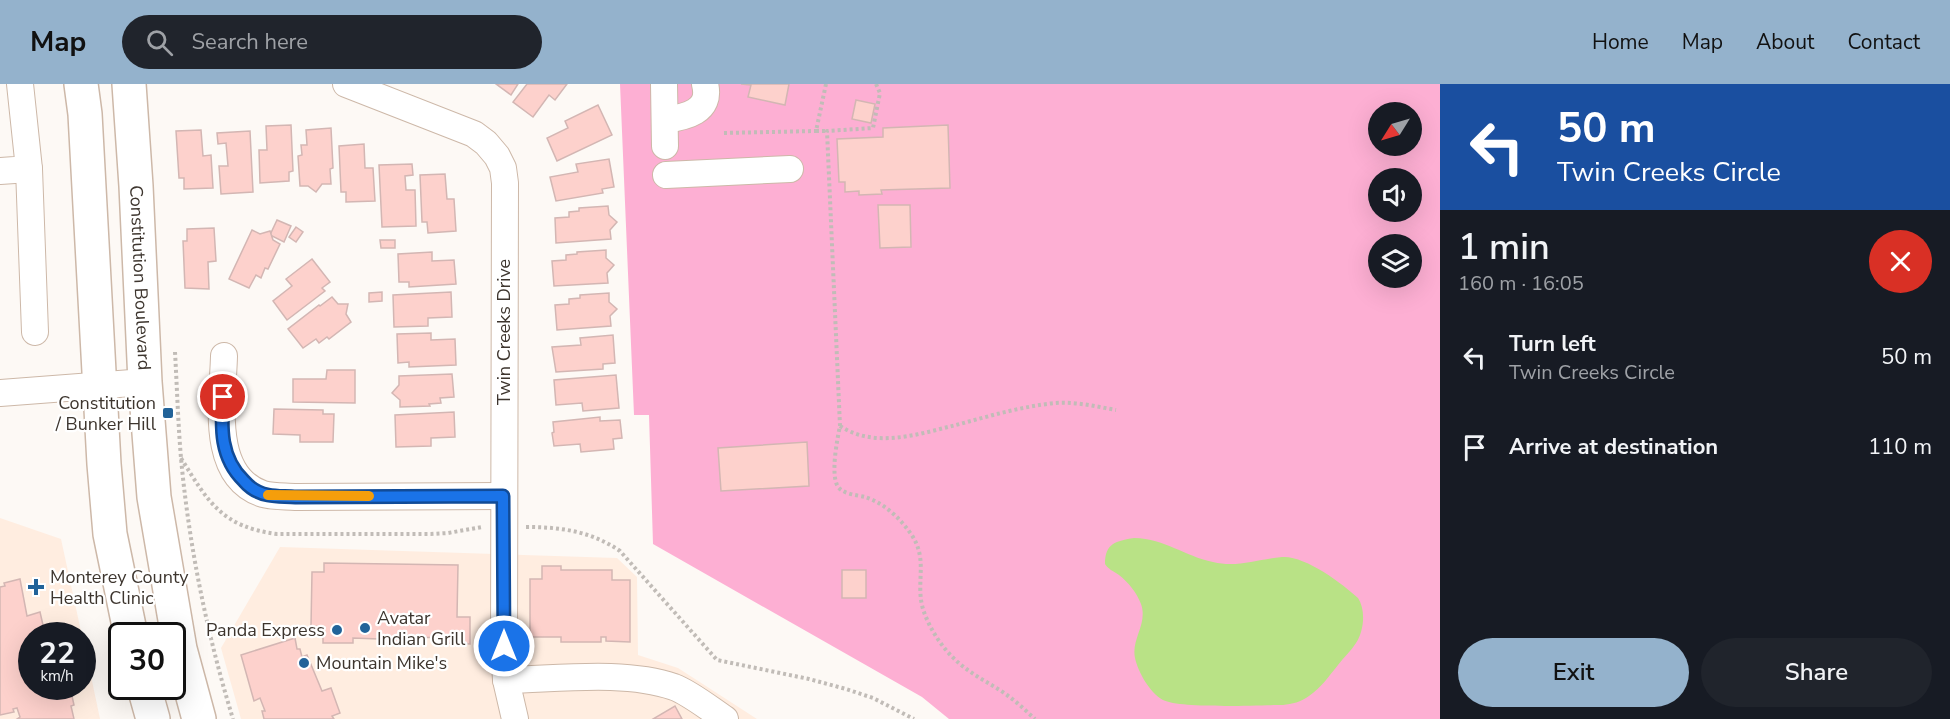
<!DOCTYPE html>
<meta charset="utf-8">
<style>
:root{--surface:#171b24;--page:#20242c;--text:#f1f3f6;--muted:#9ea1a6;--accent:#94b2cc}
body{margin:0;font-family:"Nunito Sans",sans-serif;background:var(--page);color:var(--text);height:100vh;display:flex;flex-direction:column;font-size:22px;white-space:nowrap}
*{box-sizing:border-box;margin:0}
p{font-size:20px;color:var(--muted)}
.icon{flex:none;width:33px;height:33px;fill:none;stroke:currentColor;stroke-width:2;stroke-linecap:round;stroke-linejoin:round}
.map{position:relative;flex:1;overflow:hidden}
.sheet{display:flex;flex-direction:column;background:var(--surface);width:510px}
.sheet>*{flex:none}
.hud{background:#1a4fa0;color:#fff;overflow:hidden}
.needle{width:39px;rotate:233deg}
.tools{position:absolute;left:1368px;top:18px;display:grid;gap:12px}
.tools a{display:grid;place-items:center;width:54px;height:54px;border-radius:50%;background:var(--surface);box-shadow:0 6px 24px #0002;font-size:30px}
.speed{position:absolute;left:18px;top:538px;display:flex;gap:12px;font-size:30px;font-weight:700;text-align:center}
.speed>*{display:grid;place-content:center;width:78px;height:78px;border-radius:50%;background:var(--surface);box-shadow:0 6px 24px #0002;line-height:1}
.speed small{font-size:15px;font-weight:400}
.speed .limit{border:3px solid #111;border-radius:9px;background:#fff;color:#111}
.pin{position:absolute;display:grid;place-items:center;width:51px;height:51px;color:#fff;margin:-26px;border:3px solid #fff;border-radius:50%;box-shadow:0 2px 6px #0007}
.me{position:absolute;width:66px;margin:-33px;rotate:0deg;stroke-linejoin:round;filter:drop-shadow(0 0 4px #0008)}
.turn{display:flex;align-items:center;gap:21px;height:126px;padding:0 18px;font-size:27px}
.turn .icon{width:78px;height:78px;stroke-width:2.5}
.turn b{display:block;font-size:42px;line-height:51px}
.round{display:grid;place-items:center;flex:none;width:63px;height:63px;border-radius:32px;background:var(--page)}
.head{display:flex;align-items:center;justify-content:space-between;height:102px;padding:0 18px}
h1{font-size:36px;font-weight:600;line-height:45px}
.action{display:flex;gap:12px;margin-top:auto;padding:12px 18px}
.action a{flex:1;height:69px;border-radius:36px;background:var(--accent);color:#111;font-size:24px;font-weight:600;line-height:69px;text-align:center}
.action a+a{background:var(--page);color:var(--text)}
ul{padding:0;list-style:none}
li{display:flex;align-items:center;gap:18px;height:90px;padding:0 18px}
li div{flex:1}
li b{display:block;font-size:22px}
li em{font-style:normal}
header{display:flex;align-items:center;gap:36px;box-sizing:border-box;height:84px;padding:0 30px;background:var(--accent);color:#111}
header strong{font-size:28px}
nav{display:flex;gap:33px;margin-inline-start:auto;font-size:21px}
.search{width:420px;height:54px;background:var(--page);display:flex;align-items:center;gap:15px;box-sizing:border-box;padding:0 21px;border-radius:33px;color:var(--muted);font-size:22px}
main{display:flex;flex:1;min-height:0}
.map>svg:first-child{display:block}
.built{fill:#ffede0}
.green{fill:#fdafd3;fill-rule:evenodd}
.water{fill:#b9e286}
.building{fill:#fdd1cc;stroke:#d3b6b3;stroke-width:1.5}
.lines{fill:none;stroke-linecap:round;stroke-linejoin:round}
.minor-casing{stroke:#cdb8a8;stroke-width:28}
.major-casing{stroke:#cdb8a8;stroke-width:36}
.path{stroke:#c1bcb7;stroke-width:4;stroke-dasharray:3 3;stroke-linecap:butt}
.minor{stroke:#fff;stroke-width:26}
.major{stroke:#fff;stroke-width:33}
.route-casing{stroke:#114b97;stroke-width:15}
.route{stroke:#1a73e8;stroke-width:10}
.slow{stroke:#f59e0b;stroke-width:10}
.poi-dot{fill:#226399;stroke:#fff;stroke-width:2}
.labels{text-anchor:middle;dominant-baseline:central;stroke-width:4.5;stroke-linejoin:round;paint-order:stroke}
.street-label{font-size:18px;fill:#3d352e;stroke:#fff}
.poi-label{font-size:18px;fill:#3d352e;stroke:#fff;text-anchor:start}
</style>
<header>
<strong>Map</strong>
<div class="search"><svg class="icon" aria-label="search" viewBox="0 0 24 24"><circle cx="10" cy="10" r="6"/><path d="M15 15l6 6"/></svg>Search here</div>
<nav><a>Home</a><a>Map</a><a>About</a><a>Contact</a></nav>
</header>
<main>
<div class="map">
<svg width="1440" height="635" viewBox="0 0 1440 635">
<rect width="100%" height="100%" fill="#fdf9f5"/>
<g class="built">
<path d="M 0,434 L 61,455 L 82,552 L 32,552 L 32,603 L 82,603 L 83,554 L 100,635 L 0,635 Z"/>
<path d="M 280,463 L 617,474 L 637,493 L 638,571 L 678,584 L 757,635 L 241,635 L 221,564 Z"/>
</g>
<path class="green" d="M 620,0 L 1440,0 L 1440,635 L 949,635 L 922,613 L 653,460 L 649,331 L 634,331 ZM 1378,28 L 1412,28 L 1412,62 L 1378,62 ZM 1378,94 L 1412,94 L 1412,128 L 1378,128 ZM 1378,160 L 1412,160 L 1412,194 L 1378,194 Z"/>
<path class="water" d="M 1134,454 C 1166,455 1184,472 1213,478 C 1237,484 1258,475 1282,473 C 1304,471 1342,499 1358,514 C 1366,526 1364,547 1356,559 C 1351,567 1344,573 1338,581 C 1329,592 1321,604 1309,612 C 1301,618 1292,620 1283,621 C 1258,621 1181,625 1163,616 C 1150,609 1138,588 1135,574 C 1131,555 1148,540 1141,520 C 1137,509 1128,498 1119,491 C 1113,487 1108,485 1105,480 C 1105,459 1116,457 1134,454 Z"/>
<g class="building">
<path d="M 496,0 L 518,0 L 511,11 Z"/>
<path d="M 527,0 L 567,0 L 555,16 L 549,11 L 533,33 L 513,18 Z"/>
<path d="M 741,0 L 789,0 L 785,21 L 748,13 L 751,1 Z"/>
<path d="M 856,16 L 875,20 L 871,39 L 852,35 Z"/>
<path d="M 598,21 L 612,51 L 557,77 L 547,54 L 568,44 L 565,37 Z"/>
<path d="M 291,41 L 293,87 L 289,88 L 289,97 L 260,99 L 259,66 L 267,66 L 266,42 Z"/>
<path d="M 948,41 L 950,104 L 881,106 L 882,110 L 859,111 L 859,107 L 845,108 L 845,98 L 839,98 L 837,55 L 883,53 L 883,44 Z"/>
<path d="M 331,44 L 333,84 L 330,85 L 331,100 L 322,100 L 316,108 L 308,102 L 300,102 L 298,72 L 302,71 L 301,61 L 307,61 L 306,46 Z"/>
<path d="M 201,46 L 203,72 L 211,71 L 213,104 L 184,105 L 184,94 L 179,94 L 176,47 Z"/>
<path d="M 250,47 L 253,108 L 221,110 L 219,82 L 228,82 L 226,59 L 218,60 L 217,49 Z"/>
<path d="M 364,60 L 365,84 L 373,84 L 375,117 L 346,118 L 346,108 L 341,108 L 339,62 Z"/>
<path d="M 609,75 L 614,103 L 602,105 L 603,109 L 556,117 L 550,93 L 578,88 L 576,80 Z"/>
<path d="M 412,80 L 413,91 L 405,92 L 406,106 L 415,106 L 416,142 L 382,143 L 379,81 Z"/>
<path d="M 445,90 L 447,115 L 454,115 L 456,147 L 428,149 L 427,138 L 422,138 L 420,91 Z"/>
<path d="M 878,121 L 910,121 L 911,163 L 880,164 Z"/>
<path d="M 608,122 L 609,131 L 617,138 L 610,146 L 611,155 L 556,159 L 555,134 L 569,133 L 569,128 L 579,127 L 579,124 Z"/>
<path d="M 277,136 L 291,142 L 284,158 L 270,151 Z"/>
<path d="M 296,143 L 303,148 L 296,158 L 289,153 Z"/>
<path d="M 214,144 L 216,177 L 208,178 L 209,205 L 185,204 L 183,157 L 187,157 L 187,145 Z"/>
<path d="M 252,146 L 260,150 L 270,147 L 273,156 L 280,160 L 268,185 L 265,184 L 261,194 L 256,191 L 249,204 L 229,195 Z"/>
<path d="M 380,156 L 395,156 L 395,164 L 381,164 Z"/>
<path d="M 606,166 L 606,174 L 614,181 L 607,189 L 608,199 L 554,202 L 552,177 L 566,176 L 566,171 L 577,170 L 577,168 Z"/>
<path d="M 432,168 L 432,177 L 454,176 L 456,200 L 409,203 L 409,198 L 399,198 L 398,170 Z"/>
<path d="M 312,175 L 330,198 L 322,204 L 325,207 L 287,236 L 273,217 L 292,202 L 286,195 Z"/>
<path d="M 382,208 L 382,217 L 369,218 L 369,209 Z"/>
<path d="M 451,208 L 452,233 L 428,234 L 428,242 L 394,243 L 393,211 Z"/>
<path d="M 609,209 L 609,218 L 617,225 L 610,232 L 611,242 L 557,246 L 555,221 L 569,220 L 569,215 L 580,214 L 580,211 Z"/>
<path d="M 332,213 L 338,220 L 348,220 L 346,230 L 351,238 L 329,255 L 327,253 L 319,259 L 316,255 L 303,264 L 288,245 L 319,221 L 320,222 Z"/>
<path d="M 431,249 L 431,256 L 455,255 L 456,281 L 409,283 L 409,278 L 398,279 L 397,250 Z"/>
<path d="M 613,251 L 615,279 L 603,280 L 603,285 L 556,288 L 552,263 L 581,261 L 580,254 Z"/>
<path d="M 327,286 L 355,286 L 355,319 L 293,318 L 293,295 L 326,295 Z"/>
<path d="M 452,290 L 454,313 L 440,314 L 441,319 L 429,320 L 430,322 L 400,323 L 400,316 L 392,309 L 399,301 L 399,292 Z"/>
<path d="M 616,291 L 619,324 L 583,327 L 582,319 L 556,321 L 554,296 Z"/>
<path d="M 274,325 L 323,326 L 323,330 L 334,330 L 333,358 L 300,358 L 300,351 L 273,350 Z"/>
<path d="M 454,328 L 455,353 L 431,354 L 431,362 L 396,363 L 395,331 Z"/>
<path d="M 600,333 L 600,337 L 620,336 L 622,354 L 613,355 L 614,365 L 581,368 L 580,360 L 554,362 L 552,349 L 554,348 L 553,338 Z"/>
<path d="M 807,358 L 809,402 L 721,407 L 718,364 Z"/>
<path d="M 324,479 L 458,481 L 457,533 L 470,533 L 470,560 L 444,559 L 444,554 L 413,553 L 413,559 L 379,559 L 379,555 L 353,554 L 353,559 L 323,559 L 323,543 L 311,542 L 312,488 L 324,488 Z"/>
<path d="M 542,482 L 561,482 L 561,486 L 612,486 L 612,496 L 630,496 L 630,558 L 606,557 L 606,553 L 601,553 L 601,558 L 561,558 L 561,553 L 530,553 L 530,495 L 542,495 Z"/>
<rect x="842" y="486" width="24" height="28"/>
<path d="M 20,495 L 27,532 L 40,528 L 43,541 L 47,540 L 50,552 L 32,552 L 32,603 L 70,603 L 74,621 L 71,622 L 74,635 L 17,635 L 20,633 L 17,624 L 13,625 L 14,628 L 0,631 L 0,503 L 5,502 L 4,499 Z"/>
<path d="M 295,554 L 297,565 L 300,565 L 302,573 L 307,571 L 322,607 L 331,604 L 340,629 L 332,632 L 334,635 L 264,635 L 262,627 L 265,627 L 260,614 L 254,617 L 241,571 Z"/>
<path d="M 675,622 L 682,635 L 653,635 Z"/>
</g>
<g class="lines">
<g class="minor-casing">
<g id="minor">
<path d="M 346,0 L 474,50 L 486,59 L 497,72 L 503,84 L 505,99 L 504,562 L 506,596 L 515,635"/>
<path d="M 664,0 L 665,62"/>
<path d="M 665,36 C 685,33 712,28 705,0"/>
<path d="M 29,85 L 35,248"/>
<path d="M 0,87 L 29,85 L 20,0"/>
<path d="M 666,91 L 790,85"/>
<path d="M 224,272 C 223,315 209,392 263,410 C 274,413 286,412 296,413 L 503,412"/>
<path d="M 0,309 L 145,298"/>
<path d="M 506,596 C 558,595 625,586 674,603 C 690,609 710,625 725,635"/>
</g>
</g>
<g class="major-casing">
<g id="major">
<path d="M 81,0 L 85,30 L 104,380 L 110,450 L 131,552"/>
<path id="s1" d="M 129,0 L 136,102 L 145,298 L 154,413 L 180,565 L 199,635"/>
<path d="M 144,603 L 153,635"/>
</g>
</g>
<g class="path">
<path d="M 826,0 L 816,47 L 827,47"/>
<path d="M 876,0 L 880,9 L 873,44 L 827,47 L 840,342 C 837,356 831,388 837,401 C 841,410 857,411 865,413 C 884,419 900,434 911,450 C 929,476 915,498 923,525 C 930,547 946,570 965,584 C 978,594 993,601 1007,611 C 1017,618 1026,627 1035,635"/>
<path d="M 724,49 L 816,47"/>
<path d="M 175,268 C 177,303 178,339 181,374 C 189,462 207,550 233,635"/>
<path d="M 840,342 C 875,365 919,350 956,341 C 986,333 1016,324 1047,320 C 1070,316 1093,322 1116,326"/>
<path d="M 181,374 C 208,418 222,443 277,450 L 431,450 L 448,449 L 482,443"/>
<path d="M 526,443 C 560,443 591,447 620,467 L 717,576 L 809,595 L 846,605 L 873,614 L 914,635"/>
</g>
<use href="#minor" class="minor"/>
<use href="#major" class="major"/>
</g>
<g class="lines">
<g class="route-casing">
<path id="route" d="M 223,313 C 221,344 220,374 244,397 C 250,404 258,409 268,411 C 277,413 287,412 296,413 L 503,412 L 504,562"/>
</g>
<use href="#route" class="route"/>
<path class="slow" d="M 268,411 L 369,412"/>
</g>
<g class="poi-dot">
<rect x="162" y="323" width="12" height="12" rx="3"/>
<path d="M33 494h6v6h6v6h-6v6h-6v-6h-6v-6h6z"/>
<circle cx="365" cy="544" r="6"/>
<circle cx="337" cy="546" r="6"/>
<circle cx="304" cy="579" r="6"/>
</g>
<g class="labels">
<g class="street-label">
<text stroke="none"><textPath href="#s1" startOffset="194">Constitution Boulevard</textPath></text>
<text transform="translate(504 248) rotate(-90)">Twin Creeks Drive</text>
</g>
<g class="poi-label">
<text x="156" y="319" text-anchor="end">Constitution<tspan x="156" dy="21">/ Bunker Hill</tspan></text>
<text x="50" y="493">Monterey County<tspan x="50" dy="21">Health Clinic</tspan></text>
<text x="377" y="534">Avatar<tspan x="377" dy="21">Indian Grill</tspan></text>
<text x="325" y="546" text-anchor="end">Panda Express</text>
<text x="316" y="579">Mountain Mike's</text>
</g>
</g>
</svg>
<div class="tools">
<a><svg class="needle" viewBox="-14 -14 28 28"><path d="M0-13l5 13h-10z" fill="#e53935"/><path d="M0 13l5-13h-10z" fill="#9ea1a6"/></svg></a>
<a><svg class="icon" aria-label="sound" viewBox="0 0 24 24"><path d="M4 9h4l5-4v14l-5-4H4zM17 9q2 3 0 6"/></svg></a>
<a><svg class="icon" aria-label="layers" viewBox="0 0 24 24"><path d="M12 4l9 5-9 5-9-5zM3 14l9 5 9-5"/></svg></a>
</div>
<div class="speed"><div>22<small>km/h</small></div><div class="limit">30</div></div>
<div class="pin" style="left:223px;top:313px;background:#d93025"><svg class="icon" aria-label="arrive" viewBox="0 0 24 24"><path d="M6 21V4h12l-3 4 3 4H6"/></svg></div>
<svg class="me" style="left:504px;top:562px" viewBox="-20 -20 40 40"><circle r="17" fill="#1a73e8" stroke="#fff" stroke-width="3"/><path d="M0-11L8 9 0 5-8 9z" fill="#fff"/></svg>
</div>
<section class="sheet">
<div class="hud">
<div class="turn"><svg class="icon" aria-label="left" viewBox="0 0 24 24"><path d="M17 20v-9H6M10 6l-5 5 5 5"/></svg><div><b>50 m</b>Twin Creeks Circle</div></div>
</div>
<div class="head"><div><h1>1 min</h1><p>160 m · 16:05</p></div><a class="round" style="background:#d93025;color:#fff"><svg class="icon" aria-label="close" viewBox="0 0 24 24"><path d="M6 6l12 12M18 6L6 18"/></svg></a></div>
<ul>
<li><svg class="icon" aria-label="left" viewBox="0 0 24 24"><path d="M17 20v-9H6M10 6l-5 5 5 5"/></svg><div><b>Turn left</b><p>Twin Creeks Circle</p></div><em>50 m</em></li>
<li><svg class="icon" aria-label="arrive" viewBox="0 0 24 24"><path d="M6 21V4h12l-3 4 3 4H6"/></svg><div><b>Arrive at destination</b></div><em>110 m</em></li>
</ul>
<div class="action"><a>Exit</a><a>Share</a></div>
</section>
</main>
